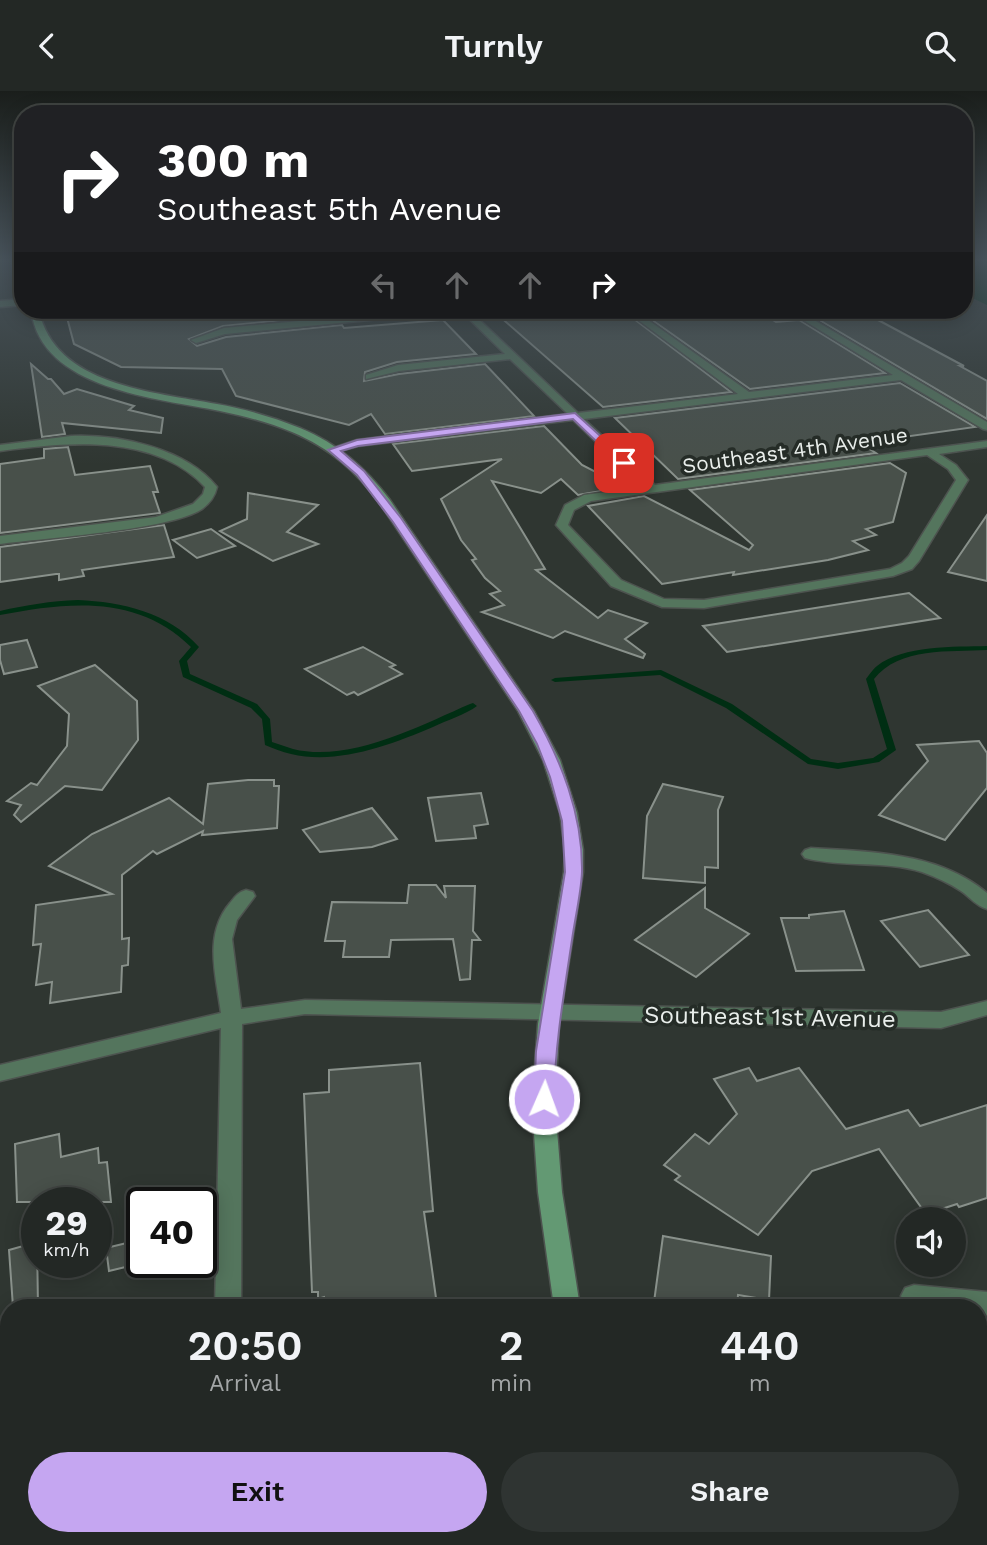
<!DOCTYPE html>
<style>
:root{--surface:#232825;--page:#2f3432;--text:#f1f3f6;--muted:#a3a6a7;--line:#404442;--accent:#c5a6f1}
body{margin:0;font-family:"Work Sans",sans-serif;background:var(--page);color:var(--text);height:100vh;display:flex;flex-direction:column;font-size:26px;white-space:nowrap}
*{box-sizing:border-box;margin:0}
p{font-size:23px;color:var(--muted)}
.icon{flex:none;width:38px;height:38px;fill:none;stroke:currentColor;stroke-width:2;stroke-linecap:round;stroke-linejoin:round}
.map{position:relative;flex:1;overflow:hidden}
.side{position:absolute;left:0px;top:1208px;width:987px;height:247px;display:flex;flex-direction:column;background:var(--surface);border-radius:28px 28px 0 0;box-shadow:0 4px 18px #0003,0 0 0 2px var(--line)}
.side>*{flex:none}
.top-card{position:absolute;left:14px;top:14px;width:959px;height:214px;border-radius:28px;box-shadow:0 4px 18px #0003,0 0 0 2px var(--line);background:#202124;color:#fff;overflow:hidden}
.tools{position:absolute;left:896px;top:1116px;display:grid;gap:14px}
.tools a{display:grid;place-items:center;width:70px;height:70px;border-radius:50%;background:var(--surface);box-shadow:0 4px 18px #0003,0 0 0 2px var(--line);font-size:35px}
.speed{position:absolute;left:21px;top:1096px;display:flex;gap:14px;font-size:35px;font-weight:700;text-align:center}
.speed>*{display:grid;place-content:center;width:91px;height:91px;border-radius:50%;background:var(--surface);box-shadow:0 4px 18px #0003,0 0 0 2px var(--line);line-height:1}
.speed small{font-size:18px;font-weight:400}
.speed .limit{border:4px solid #111;border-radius:10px;background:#fff;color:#111}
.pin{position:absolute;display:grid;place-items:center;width:60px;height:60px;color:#fff;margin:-30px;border-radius:14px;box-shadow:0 4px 10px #0006}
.me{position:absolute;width:77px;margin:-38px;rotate:2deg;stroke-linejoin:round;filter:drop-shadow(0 0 5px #0008)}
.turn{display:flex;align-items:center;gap:24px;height:147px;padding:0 28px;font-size:32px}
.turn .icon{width:91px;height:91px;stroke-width:2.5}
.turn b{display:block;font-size:49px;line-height:60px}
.lanes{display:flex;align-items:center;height:66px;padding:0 28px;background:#0003;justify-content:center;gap:35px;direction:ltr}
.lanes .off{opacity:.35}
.eta{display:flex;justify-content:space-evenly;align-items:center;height:119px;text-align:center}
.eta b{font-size:42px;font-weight:600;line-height:49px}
.primary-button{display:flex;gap:14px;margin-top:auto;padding:14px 28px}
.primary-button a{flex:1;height:80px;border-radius:42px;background:var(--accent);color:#111;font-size:28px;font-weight:600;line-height:80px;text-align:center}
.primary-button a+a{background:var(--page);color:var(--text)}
header{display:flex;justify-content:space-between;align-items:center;height:91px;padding:0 28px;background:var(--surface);font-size:32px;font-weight:600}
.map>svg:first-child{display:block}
.water{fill:#002e13}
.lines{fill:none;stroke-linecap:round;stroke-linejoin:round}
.stream{fill:#002e13;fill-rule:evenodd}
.building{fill:#48504a;stroke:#89918b;stroke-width:2}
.street-casing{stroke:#4d534f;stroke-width:3}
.secondary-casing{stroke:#4d534f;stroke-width:3}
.street{fill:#54755d;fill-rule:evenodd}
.secondary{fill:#639973;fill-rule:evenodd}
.route{fill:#c5a6f1;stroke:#806c9d;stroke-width:2}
.labels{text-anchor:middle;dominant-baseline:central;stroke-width:7;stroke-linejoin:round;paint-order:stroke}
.far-street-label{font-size:21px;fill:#e9eeeb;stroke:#252c27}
.street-label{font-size:24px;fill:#e9eeeb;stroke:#252c27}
</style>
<header><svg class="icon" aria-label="back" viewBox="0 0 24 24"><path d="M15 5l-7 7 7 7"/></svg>Turnly<svg class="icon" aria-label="search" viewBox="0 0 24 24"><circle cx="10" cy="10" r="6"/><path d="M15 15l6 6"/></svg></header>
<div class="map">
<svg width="987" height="1454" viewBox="0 0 987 1454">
<rect width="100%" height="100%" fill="#2f3631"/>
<path class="water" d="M 964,170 L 987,170 L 987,214 L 964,203 Z"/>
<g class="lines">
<g class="stream">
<path d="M 78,509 C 122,511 168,521 199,556 L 187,570 L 190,583 L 257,613 L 270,628 L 272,651 C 279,653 286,656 293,658 C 350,672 419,635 470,613 L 473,612 L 477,615 C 465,624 447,629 433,636 C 390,654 338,674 291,663 C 282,661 273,657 265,654 L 262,628 L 251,617 L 183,586 L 179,570 L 191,556 C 138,503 67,511 0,524 L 0,520 C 26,514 51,510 78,509 Z"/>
<path d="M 987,555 L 987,559 C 950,561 899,556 874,588 L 896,659 L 879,671 L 838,678 L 808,673 L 726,617 L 660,584 L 555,591 L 551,589 L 555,587 L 661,579 L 732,613 L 811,668 L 838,672 L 873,667 L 887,658 L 866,588 C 869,584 873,578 877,575 C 903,554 955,556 987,555 Z"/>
</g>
</g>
<g class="building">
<path d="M 65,219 L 153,219 L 157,226 L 228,219 L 329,219 L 333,224 L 223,235 L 189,248 L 197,255 L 226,246 L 342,234 L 344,237 L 443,229 L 476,263 L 397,271 L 365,281 L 364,290 L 399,283 L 485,273 L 534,325 L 385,343 L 371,323 L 349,334 L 236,305 L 222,278 L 121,276 L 74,253 Z"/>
<path d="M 526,219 L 536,221 L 581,219 L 586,223 L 622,219 L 731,301 L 603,316 L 498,224 Z"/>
<path d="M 638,219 L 698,221 L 757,219 L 776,231 L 799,229 L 885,282 L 750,298 Z"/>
<path d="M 865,222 L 964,275 L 960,275 L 987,290 L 987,328 L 816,227 Z"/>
<path d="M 31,273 L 48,288 L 51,288 L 64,303 L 77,298 L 134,315 L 129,319 L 163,327 L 161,342 L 62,332 L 65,343 L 42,346 Z"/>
<path d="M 900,292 L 975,336 L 860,352 L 876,362 L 678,388 L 615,327 Z"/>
<path d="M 544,335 L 582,374 L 625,396 L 578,404 L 561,388 L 541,402 L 492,390 L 545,478 L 536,479 L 598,527 L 608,519 L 647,532 L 625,548 L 645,563 L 643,567 L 565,540 L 553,547 L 482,521 L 504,514 L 490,503 L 500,500 L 485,487 L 472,469 L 476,468 L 461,449 L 441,408 L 502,368 L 412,380 L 393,353 Z"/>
<path d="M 68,356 L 75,384 L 150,375 L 158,401 L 153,401 L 160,422 L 0,442 L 0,373 L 44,367 L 44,358 Z"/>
<path d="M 890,372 L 906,382 L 893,431 L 866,438 L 876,444 L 853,450 L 868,459 L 828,469 L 733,484 L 734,481 L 662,493 L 588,415 L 644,405 L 749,459 L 753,454 L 690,399 Z"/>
<path d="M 248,402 L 318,414 L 287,441 L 318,453 L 273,470 L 220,440 L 247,428 Z"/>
<path d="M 987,424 L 987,490 L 948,481 Z"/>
<path d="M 164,434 L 174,466 L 82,479 L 84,485 L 59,489 L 59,483 L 56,483 L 0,491 L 0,456 Z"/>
<path d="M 211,438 L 235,455 L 197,467 L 173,449 Z"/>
<path d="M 909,502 L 940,527 L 727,561 L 703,535 Z"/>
<path d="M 27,549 L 37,576 L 4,583 L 0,569 L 0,554 Z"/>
<path d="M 363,556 L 395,574 L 390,576 L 402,583 L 358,604 L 354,601 L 347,604 L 305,578 Z"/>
<path d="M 95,574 L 137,610 L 138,649 L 102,699 L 65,695 L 21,731 L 14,724 L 21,714 L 7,710 L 31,692 L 37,694 L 67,655 L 69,623 L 38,595 Z"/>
<path d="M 979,650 L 987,662 L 987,697 L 945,749 L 879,724 L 928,670 L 917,654 Z"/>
<path d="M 248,689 L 274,689 L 274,695 L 279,695 L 277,737 L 202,744 L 203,740 L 157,763 L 153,760 L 122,784 L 122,848 L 129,847 L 128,874 L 122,875 L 121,901 L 50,912 L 52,891 L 36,894 L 41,853 L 33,854 L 36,814 L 112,803 L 49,775 L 92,743 L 169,707 L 203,733 L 208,693 Z"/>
<path d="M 663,693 L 723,706 L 718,719 L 718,777 L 705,776 L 705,792 L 643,787 L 647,725 Z"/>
<path d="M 481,702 L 488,733 L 474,735 L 476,747 L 436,750 L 428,707 Z"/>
<path d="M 372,717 L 397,748 L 372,756 L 320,761 L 303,739 Z"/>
<path d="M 409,794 L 436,794 L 446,807 L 444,795 L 475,795 L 473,840 L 480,849 L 472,849 L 470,888 L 460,889 L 453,848 L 391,849 L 389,866 L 343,866 L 345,850 L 325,850 L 332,811 L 407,812 Z"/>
<path d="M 705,797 L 705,817 L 749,843 L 696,886 L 635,849 Z"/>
<path d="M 928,819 L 969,864 L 920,876 L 881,830 Z"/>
<path d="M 844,820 L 864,879 L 796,880 L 781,827 L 809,827 L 809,824 Z"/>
<path d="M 420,972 L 433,1120 L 424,1121 L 436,1207 L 411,1210 L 412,1214 L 396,1216 L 325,1216 L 324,1206 L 318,1208 L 318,1201 L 312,1201 L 304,1003 L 329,1001 L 329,979 Z"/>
<path d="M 749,977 L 757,990 L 799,977 L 846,1038 L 908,1019 L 920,1035 L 987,1014 L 987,1107 L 959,1116 L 957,1113 L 926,1123 L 879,1058 L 812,1080 L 758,1144 L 675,1089 L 680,1085 L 664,1074 L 695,1043 L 709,1053 L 737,1023 L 714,988 Z"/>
<path d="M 59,1043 L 61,1066 L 98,1057 L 99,1072 L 107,1071 L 111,1111 L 17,1111 L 15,1053 Z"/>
<path d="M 663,1145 L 771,1165 L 769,1209 L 738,1204 L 737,1216 L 679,1216 L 654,1211 Z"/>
<path d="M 135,1150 L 138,1173 L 109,1180 L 106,1157 Z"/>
<path d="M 37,1151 L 38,1216 L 13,1216 L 9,1159 Z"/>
</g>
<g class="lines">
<g class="street-casing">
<g id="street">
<path d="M 23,208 L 23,214 L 0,216 L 0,210 Z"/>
<path d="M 417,219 L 445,219 L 441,222 L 225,243 L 196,252 L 191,249 L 224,237 Z"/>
<path d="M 460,219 L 469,219 L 578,322 L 738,303 L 625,219 L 634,219 L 749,301 L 893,284 L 787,219 L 797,219 L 987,331 L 987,339 L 983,338 L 901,289 L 584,328 L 655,394 L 987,350 L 987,356 L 939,363 L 956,374 L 968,389 L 919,470 L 912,478 L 893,485 L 704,517 L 662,516 L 611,495 L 556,434 L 565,414 L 584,404 L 643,396 L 573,329 L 358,355 L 333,362 L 327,359 L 357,349 L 568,323 L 510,268 L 399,280 L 366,288 L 366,284 L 398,274 L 505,263 ZM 927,364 L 948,378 L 956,389 L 909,465 L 902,472 L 890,478 L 704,509 L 664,508 L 621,489 L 568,434 L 574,419 L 591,410 Z"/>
<path d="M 71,345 C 118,343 186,357 217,396 C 215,405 210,412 202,418 C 171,439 43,447 0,453 L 0,445 L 156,426 L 193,413 L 203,403 L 205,396 C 155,342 66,351 0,360 L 0,354 Z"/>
<path d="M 811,757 C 872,761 938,761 987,802 L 987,818 C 976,815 970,806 961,800 C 949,792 936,786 922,781 C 884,769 843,777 805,767 L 802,763 L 805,759 Z"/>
<path d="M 246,799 L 253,801 L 255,805 L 237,829 L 232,848 L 241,918 L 305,909 L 941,921 L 987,910 L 987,924 L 941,937 L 305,923 L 242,933 L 241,1216 L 215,1216 L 221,937 L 0,990 L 0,974 L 221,922 C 216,884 203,844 230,812 C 235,806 238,801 246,799 Z"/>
<path d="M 914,1194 L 987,1201 L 987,1225 L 978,1224 L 978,1216 L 913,1216 L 905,1213 L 901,1205 L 905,1197 Z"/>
<path d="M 110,1446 L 147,1446 L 144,1454 L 107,1454 Z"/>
</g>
</g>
<g class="secondary-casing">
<g id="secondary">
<path d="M 13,170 L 21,170 L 23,209 C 12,201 14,184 13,170 Z"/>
<path d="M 31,219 L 39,219 C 54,295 155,301 217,313 C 245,318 273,326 300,337 C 338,353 365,376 390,409 L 534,620 L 560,669 L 577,722 L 583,759 L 583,781 L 559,933 L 555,1014 L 562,1101 L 580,1216 L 554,1216 L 538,1101 L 532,1014 L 538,933 L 564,781 L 565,759 L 560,722 L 543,669 L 518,620 L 381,414 C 357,381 330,357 292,341 C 268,331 244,325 220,320 C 157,307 41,299 31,219 Z"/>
<path d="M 618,1446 L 648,1446 L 651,1454 L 621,1454 Z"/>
</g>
</g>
<use href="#street" class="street"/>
<use href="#secondary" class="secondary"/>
</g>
<linearGradient id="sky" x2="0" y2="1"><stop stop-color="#1a1e1b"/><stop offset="0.45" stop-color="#47525a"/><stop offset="1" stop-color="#47525a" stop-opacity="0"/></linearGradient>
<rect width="987" height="374" fill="url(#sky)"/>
<path class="route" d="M 575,322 L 628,370 L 628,374 L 621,374 L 573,328 L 358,355 L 341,360 L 364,380 L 401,427 L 533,620 C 561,669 583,723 582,781 C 581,803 575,827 572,849 C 564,902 555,954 554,1008 L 551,1013 L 544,1015 L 537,1013 L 534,1008 L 536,960 L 565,781 L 562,730 L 550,686 L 537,653 L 519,620 L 393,431 L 357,384 L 328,359 L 357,349 Z"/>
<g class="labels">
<g class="far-street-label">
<text transform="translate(795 359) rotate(-8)">Southeast 4th Avenue</text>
</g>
<g class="street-label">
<text transform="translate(770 926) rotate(1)">Southeast 1st Avenue</text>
</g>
</g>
</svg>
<div class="tools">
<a><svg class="icon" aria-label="sound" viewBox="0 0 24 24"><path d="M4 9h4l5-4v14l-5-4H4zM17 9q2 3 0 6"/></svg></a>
</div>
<div class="speed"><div>29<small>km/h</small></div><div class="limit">40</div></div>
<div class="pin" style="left:624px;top:372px;background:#d93025"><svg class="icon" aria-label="arrive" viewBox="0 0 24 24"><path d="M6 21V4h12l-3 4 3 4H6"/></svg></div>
<svg class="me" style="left:544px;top:1008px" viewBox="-20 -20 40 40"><circle r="17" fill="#c5a6f1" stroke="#fff" stroke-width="3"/><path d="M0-11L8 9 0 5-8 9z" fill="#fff"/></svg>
<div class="top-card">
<div class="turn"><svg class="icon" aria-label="right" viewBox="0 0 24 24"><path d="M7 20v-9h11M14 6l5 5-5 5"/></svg><div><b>300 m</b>Southeast 5th Avenue</div></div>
<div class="lanes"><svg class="icon off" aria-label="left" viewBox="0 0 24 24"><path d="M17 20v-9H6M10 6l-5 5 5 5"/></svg><svg class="icon off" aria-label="ahead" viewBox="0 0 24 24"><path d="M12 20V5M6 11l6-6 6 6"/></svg><svg class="icon off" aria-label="ahead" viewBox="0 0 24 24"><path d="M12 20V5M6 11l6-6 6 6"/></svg><svg class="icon" aria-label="right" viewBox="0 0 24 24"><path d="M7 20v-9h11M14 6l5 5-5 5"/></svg></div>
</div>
<section class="side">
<div class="eta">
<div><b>20:50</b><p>Arrival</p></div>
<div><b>2</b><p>min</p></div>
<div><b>440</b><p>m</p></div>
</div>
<div class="primary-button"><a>Exit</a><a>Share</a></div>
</section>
</div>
